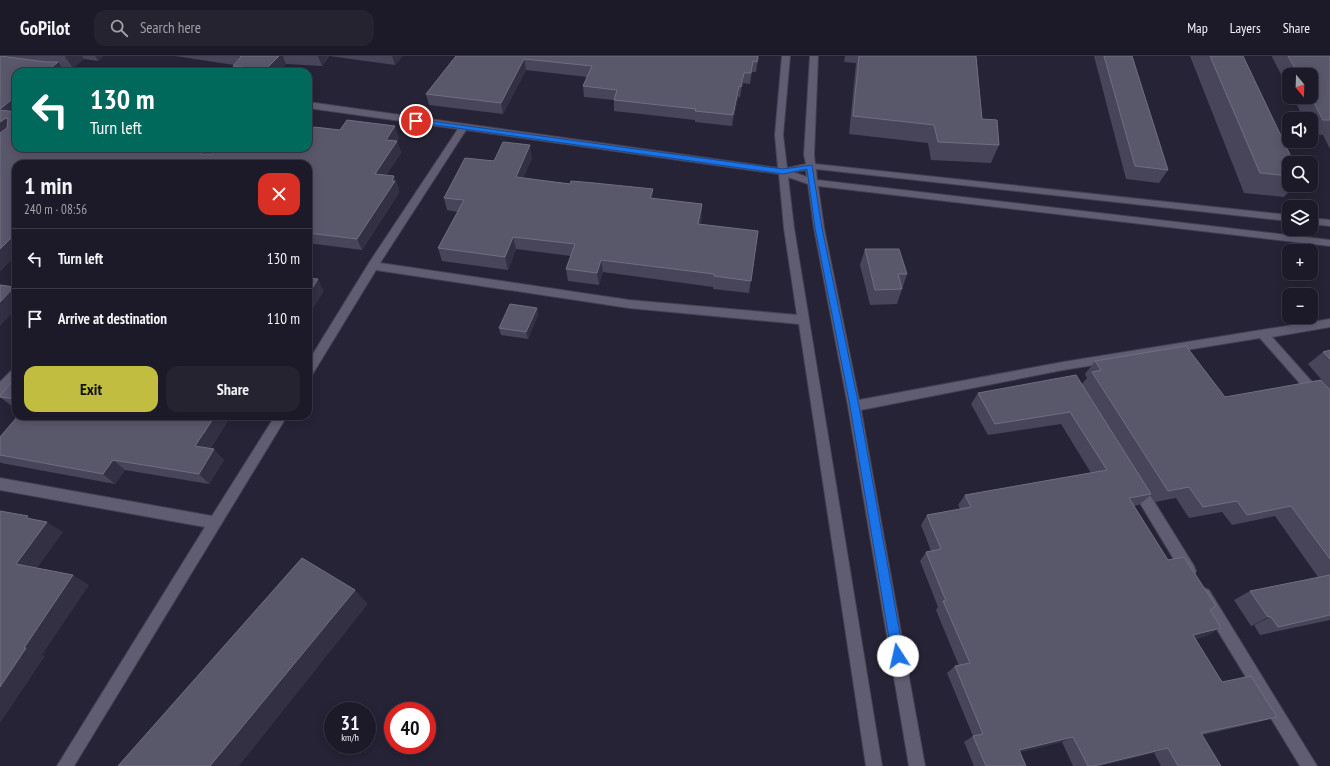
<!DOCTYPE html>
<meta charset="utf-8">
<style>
:root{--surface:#1c1a28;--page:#252330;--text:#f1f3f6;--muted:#a0a1a8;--line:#3a3845;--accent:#c1bd40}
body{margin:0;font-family:"PT Sans Narrow",sans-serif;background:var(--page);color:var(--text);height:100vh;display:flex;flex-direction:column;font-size:15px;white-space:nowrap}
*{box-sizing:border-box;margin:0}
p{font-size:13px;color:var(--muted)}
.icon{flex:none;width:22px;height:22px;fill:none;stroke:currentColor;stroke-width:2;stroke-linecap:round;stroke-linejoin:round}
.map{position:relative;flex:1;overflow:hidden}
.side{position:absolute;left:12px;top:104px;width:300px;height:260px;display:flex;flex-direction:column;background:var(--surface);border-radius:12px;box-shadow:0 2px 10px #0003,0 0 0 1px var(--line)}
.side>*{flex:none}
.top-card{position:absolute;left:12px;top:12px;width:300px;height:84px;border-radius:12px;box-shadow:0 2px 10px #0003,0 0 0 1px var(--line);background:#00695c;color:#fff;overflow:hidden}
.needle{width:26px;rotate:161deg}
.fabs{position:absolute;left:1282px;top:12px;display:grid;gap:8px}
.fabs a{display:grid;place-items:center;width:36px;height:36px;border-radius:8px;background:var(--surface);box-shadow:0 2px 10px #0003,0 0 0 1px var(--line);font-size:20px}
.speed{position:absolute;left:324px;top:646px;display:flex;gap:8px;font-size:20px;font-weight:700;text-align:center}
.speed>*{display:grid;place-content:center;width:52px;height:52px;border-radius:50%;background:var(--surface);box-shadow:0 2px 10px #0003,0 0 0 1px var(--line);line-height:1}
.speed small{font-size:10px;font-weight:400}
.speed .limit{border:6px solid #d22;background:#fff;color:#111}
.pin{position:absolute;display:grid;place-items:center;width:34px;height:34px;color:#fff;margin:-17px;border:2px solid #fff;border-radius:50%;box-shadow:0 1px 4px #0007}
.me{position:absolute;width:44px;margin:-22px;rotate:350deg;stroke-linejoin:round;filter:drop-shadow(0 0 3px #0008)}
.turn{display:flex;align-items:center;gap:14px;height:84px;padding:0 12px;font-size:18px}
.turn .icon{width:52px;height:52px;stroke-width:2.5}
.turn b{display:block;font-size:28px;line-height:34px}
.round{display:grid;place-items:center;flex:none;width:42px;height:42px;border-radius:12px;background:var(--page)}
.overview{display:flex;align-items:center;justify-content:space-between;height:68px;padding:0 12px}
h1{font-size:24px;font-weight:600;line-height:30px}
.action{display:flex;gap:8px;margin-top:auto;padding:8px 12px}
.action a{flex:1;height:46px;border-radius:12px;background:var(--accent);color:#111;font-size:16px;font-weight:600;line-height:46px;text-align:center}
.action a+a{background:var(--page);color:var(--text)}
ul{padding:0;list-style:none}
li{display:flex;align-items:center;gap:12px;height:60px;padding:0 12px;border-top:1px solid var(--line)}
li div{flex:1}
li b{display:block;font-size:15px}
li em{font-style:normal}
header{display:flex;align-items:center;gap:24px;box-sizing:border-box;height:56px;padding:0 20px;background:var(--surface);border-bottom:1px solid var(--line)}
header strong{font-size:19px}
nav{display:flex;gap:22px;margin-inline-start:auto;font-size:14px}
.search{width:280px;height:36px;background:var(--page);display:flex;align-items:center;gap:10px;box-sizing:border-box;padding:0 14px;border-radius:12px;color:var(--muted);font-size:15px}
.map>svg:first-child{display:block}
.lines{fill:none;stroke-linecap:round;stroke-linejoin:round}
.minor-casing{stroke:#434151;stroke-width:2}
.minor{fill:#605d73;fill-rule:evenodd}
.wall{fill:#48455a}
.shaded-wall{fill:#333044}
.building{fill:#59576a;stroke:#706e80}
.route{fill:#1a73e8;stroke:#114b97}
</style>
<header>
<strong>GoPilot</strong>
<div class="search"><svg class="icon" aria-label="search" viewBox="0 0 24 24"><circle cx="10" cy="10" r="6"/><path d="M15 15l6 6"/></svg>Search here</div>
<nav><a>Map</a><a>Layers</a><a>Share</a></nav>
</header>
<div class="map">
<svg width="1330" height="710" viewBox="0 0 1330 710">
<rect width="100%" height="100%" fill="#262336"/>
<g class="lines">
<g class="minor-casing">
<g id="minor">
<path d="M 782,0 L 790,0 L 783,79 L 787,112 L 806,108 L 804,99 L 810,0 L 818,0 L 814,99 L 815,108 L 1289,159 L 1289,165 L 816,113 L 817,124 L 1330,184 L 1330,190 L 818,130 L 824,172 L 859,344 L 1063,306 L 1330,263 L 1330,271 L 1272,281 L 1330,346 L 1330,359 L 1326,357 L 1260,282 L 1063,314 L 861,354 L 925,710 L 909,710 L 848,350 L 814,172 L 808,128 L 788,121 L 794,172 L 882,710 L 866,710 L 799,268 L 629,252 L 376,214 L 312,319 L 308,321 L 308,306 L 369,207 L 458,73 L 308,52 L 308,46 L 778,112 L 775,79 ZM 466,74 L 779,118 L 784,172 L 797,259 L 629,244 L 380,207 ZM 806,114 L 807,121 L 793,116 Z"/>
<path d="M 46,11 L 74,14 L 78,16 L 49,15 L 45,13 Z"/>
<path d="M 1311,162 L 1330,164 L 1330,170 L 1311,168 Z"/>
<path d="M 16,312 L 16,325 L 4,337 L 0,339 L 0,326 L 12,314 Z"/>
<path d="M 275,360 L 287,360 L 74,710 L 57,710 L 205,471 L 0,434 L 0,422 L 212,460 Z"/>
<path d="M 1137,424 L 1142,426 L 1194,510 L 1196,515 L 1194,520 L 1189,522 L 1184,520 L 1132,434 L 1131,430 L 1132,426 Z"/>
<path d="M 1204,532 L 1209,534 L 1317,710 L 1300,710 L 1199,544 L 1197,539 L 1199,534 Z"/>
</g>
</g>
<use href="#minor" class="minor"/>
</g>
<g class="wall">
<path d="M 0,0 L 103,0 L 98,5 L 84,3 L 73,12 L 62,11 L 65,16 L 16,16 L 16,92 L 308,92 L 399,81 L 397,85 L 401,97 L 386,119 L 399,132 L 398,133 L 399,137 L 362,194 L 308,187 L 308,108 L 16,108 L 16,199 L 0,215 Z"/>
<path d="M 175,0 L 403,0 L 395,9 L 329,0 L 322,10 L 286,8 L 278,16 L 236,16 L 233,10 L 234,9 Z"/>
<path d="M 456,0 L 759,0 L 756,16 L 752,16 L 750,28 L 743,27 L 740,41 L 738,41 L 732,70 L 695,66 L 695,64 L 614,55 L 614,44 L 584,41 L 583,30 L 587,21 L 526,14 L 503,58 L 429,49 L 426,38 Z"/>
<path d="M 845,0 L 976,0 L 982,63 L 999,89 L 991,107 L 931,104 L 928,87 L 849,78 L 856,7 L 844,6 Z"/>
<path d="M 1094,0 L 1132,0 L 1168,114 L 1159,127 L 1126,123 Z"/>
<path d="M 1190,0 L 1243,0 L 1289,107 L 1289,129 L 1295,129 L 1284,141 L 1244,137 Z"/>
<path d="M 1272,0 L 1330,0 L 1330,93 L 1323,79 L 1312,78 L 1311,76 L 1311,63 L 1304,63 L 1293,41 L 1311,41 L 1311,19 L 1289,19 L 1289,34 L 1272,1 Z"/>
<path d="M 532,102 L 523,122 L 570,128 L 653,133 L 653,143 L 702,148 L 702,161 L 700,168 L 758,175 L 749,237 L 713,233 L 713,231 L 603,216 L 599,229 L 568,225 L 566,213 L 571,200 L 516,193 L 508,214 L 442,205 L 438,192 L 458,156 L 447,154 L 444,142 L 494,105 Z"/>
<path d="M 865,193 L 907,218 L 897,248 L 870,249 L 860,209 Z"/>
<path d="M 537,252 L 538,259 L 528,283 L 501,279 L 499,272 Z"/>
<path d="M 1330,294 L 1330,564 L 1260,579 L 1254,569 L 1251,570 L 1234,544 L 1250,535 L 1318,521 L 1275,460 L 1232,469 L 1222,456 L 1189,462 L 1176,442 L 1155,446 L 1151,439 L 1139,449 L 1134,450 L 1168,504 L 1210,554 L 1221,572 L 1206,580 L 1195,583 L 1222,626 L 1277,661 L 1259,666 L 1202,679 L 1221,710 L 1161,710 L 1154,697 L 1100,710 L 1073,710 L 1062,686 L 1020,696 L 1026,710 L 974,710 L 964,686 L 973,680 L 947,617 L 955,610 L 959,610 L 936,554 L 938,551 L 920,505 L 926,496 L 931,495 L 921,469 L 927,459 L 960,453 L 958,449 L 965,439 L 1091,417 L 1061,368 L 988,379 L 971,348 L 978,337 L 1082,328 L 1087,322 L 1085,318 L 1095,305 L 1225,341 L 1327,330 L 1308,308 L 1323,296 Z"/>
<path d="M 16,321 L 16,352 L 13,351 L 0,341 L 0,340 Z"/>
<path d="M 18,360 L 231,360 L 210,393 L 224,404 L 209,428 L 125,414 L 115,428 L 1,407 L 0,406 L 0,381 Z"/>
</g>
<g class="shaded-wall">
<path d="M 66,0 L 82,0 L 84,3 L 73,12 L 65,1 Z"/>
<path d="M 95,0 L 103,0 L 98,5 Z"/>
<path d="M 279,0 L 283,0 L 286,8 L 278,16 L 266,16 L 265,14 Z"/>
<path d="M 318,0 L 328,0 L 322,10 Z"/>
<path d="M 392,0 L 403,0 L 395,9 Z"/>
<path d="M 758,0 L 759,0 L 756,16 L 757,6 Z"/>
<path d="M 524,3 L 526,14 L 503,58 L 501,47 Z"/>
<path d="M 753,5 L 752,16 L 750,28 L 751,17 Z"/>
<path d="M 58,6 L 65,16 L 46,16 Z"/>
<path d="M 744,17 L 743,27 L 740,41 L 741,31 Z"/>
<path d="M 739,30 L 738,41 L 732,70 L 733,59 Z"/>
<path d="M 16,40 L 16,59 L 8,63 L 6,62 L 15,74 L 0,85 L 0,53 Z"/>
<path d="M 395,70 L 399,81 L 390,95 L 386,84 Z"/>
<path d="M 397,85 L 401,97 L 380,129 L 375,118 Z"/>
<path d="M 530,89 L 532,102 L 518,134 L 516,121 Z"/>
<path d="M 204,92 L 222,92 L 208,107 L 201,98 L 201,95 Z"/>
<path d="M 394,120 L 399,132 L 398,133 L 399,137 L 362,194 L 357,183 Z"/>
<path d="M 653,133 L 653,146 L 650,142 Z"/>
<path d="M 702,148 L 702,161 L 697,181 L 698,168 Z"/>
<path d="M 16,177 L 16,199 L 0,215 L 0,193 Z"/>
<path d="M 513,181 L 516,193 L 508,214 L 505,201 Z"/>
<path d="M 601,204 L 603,216 L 599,229 L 597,217 Z"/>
<path d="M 318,223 L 324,235 L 310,258 L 308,255 L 308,239 Z"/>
<path d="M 14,231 L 16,233 L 16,253 L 0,270 L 0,246 Z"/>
<path d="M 537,252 L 538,259 L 528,283 L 526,276 Z"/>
<path d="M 215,360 L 231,360 L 205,400 L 195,390 Z"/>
<path d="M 214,393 L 224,404 L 209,428 L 199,418 Z"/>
<path d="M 113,404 L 125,414 L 115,428 L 103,418 Z"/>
<path d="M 28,460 L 44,470 L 47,466 L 63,476 L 33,518 L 16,508 L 26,462 Z"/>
<path d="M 73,519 L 89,529 L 42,599 L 45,600 L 0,667 L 0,631 L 24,592 Z"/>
<path d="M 355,534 L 368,548 L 239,710 L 210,710 Z"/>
<path d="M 1268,561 L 1271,561 L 1254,569 L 1251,570 Z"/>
<path d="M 1221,572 L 1206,580 L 1179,586 L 1193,579 Z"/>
<path d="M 1073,681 L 1062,686 L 1009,699 L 1019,694 Z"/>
<path d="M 1168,692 L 1154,697 L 1100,710 L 1094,710 Z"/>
</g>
<g class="building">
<path d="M 0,0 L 46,6 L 58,6 L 46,16 L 16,16 L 16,40 L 0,53 Z"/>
<path d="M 240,0 L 279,0 L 265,14 L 233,10 L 242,0 Z"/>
<path d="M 456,0 L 758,0 L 757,6 L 753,5 L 751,17 L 744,17 L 741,31 L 739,30 L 733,59 L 695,55 L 696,53 L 614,44 L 617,34 L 583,30 L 592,10 L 524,3 L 501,47 L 426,38 Z"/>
<path d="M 859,0 L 976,0 L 982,63 L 997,64 L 999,89 L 938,86 L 934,69 L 853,60 Z"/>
<path d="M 1104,0 L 1132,0 L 1168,114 L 1135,110 Z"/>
<path d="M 1210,0 L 1243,0 L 1294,107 L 1289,107 L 1289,120 L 1260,117 Z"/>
<path d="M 1288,0 L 1330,0 L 1330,64 L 1323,64 L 1311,41 L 1311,19 L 1299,19 Z"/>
<path d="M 0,54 L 16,56 L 16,92 L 204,92 L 201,95 L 201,98 L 213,98 L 218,92 L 308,92 L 308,78 L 314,71 L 340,74 L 347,64 L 395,70 L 386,84 L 397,85 L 375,118 L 394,120 L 392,125 L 395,125 L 357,183 L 308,177 L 308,108 L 16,108 L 16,177 L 0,193 L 0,77 L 7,72 L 8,63 L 6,62 L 0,66 Z"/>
<path d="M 503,86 L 530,89 L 516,121 L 570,128 L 571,125 L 594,127 L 653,133 L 650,142 L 702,148 L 698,168 L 758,175 L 751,225 L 714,220 L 714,218 L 601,204 L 597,217 L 566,213 L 575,188 L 513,181 L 505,201 L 438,192 L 464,144 L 444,142 L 465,102 L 494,105 Z"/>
<path d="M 865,193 L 899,193 L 907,218 L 898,218 L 902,233 L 875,234 Z"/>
<path d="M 308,222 L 318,223 L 308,239 Z"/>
<path d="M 0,229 L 14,231 L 0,246 Z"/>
<path d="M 510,248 L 537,252 L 526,276 L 499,272 Z"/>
<path d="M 1186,290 L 1225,341 L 1321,324 L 1330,334 L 1330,503 L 1291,450 L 1247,459 L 1237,445 L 1203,451 L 1189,431 L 1168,435 L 1092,316 L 1101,314 L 1095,305 Z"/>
<path d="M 1330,294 L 1330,303 L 1323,296 Z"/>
<path d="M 1076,319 L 1151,438 L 1129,442 L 1168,504 L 1184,501 L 1216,550 L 1210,554 L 1221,572 L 1193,579 L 1222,626 L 1251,620 L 1277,661 L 1201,677 L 1221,710 L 1178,710 L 1168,692 L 1094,710 L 1088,710 L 1073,681 L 1019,694 L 1026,710 L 986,710 L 973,680 L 983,678 L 955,610 L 970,607 L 943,545 L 946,545 L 926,496 L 941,493 L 927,459 L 971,451 L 965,439 L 1107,414 L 1070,356 L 995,368 L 978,337 Z"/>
<path d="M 16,321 L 16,343 L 0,341 L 0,340 Z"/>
<path d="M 18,360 L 215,360 L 195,390 L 214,393 L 199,418 L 113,404 L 103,418 L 0,399 L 0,381 Z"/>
<path d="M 0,455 L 28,460 L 26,462 L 47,466 L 16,508 L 73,519 L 24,592 L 26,592 L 0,631 Z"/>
<path d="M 302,502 L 355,534 L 210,710 L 118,710 Z"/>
<path d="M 1330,519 L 1330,559 L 1278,571 L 1271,561 L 1268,561 L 1250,535 Z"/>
</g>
<path class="route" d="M 416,63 L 783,113 L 812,109 L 822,172 L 859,350 L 904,600 L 902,604 L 898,606 L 894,604 L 892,600 L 850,350 L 815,172 L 807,113 L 783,118 L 414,66 L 413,65 Z"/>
</svg>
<div class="fabs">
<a><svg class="needle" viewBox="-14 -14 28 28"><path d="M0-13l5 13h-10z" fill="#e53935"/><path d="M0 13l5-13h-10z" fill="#a0a1a8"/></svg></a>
<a><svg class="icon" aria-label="sound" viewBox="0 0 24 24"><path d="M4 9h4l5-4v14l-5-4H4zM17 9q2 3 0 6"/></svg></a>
<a><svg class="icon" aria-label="search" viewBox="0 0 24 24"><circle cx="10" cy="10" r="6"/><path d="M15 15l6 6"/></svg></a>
<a><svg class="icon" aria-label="layers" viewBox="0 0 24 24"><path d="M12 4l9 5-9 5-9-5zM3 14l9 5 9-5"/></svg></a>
<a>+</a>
<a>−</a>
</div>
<div class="speed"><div>31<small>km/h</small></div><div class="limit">40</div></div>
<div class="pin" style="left:416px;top:65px;background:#d93025"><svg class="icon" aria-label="arrive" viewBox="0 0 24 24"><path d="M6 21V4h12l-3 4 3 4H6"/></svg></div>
<svg class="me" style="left:898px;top:600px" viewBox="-20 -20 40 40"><circle r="19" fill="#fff"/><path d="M0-13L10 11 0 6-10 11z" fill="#1a73e8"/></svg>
<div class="top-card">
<div class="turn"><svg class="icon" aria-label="left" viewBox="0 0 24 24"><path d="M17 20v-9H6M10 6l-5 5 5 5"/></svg><div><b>130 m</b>Turn left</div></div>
</div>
<section class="side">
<div class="overview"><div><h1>1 min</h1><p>240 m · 08:56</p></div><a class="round" style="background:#d93025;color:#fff"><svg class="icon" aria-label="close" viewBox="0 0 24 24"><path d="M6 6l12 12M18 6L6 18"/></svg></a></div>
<ul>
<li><svg class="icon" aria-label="left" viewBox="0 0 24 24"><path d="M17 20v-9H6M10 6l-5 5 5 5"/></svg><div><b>Turn left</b></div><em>130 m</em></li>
<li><svg class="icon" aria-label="arrive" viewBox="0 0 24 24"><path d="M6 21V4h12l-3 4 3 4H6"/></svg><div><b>Arrive at destination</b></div><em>110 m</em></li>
</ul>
<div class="action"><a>Exit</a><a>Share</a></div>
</section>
</div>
